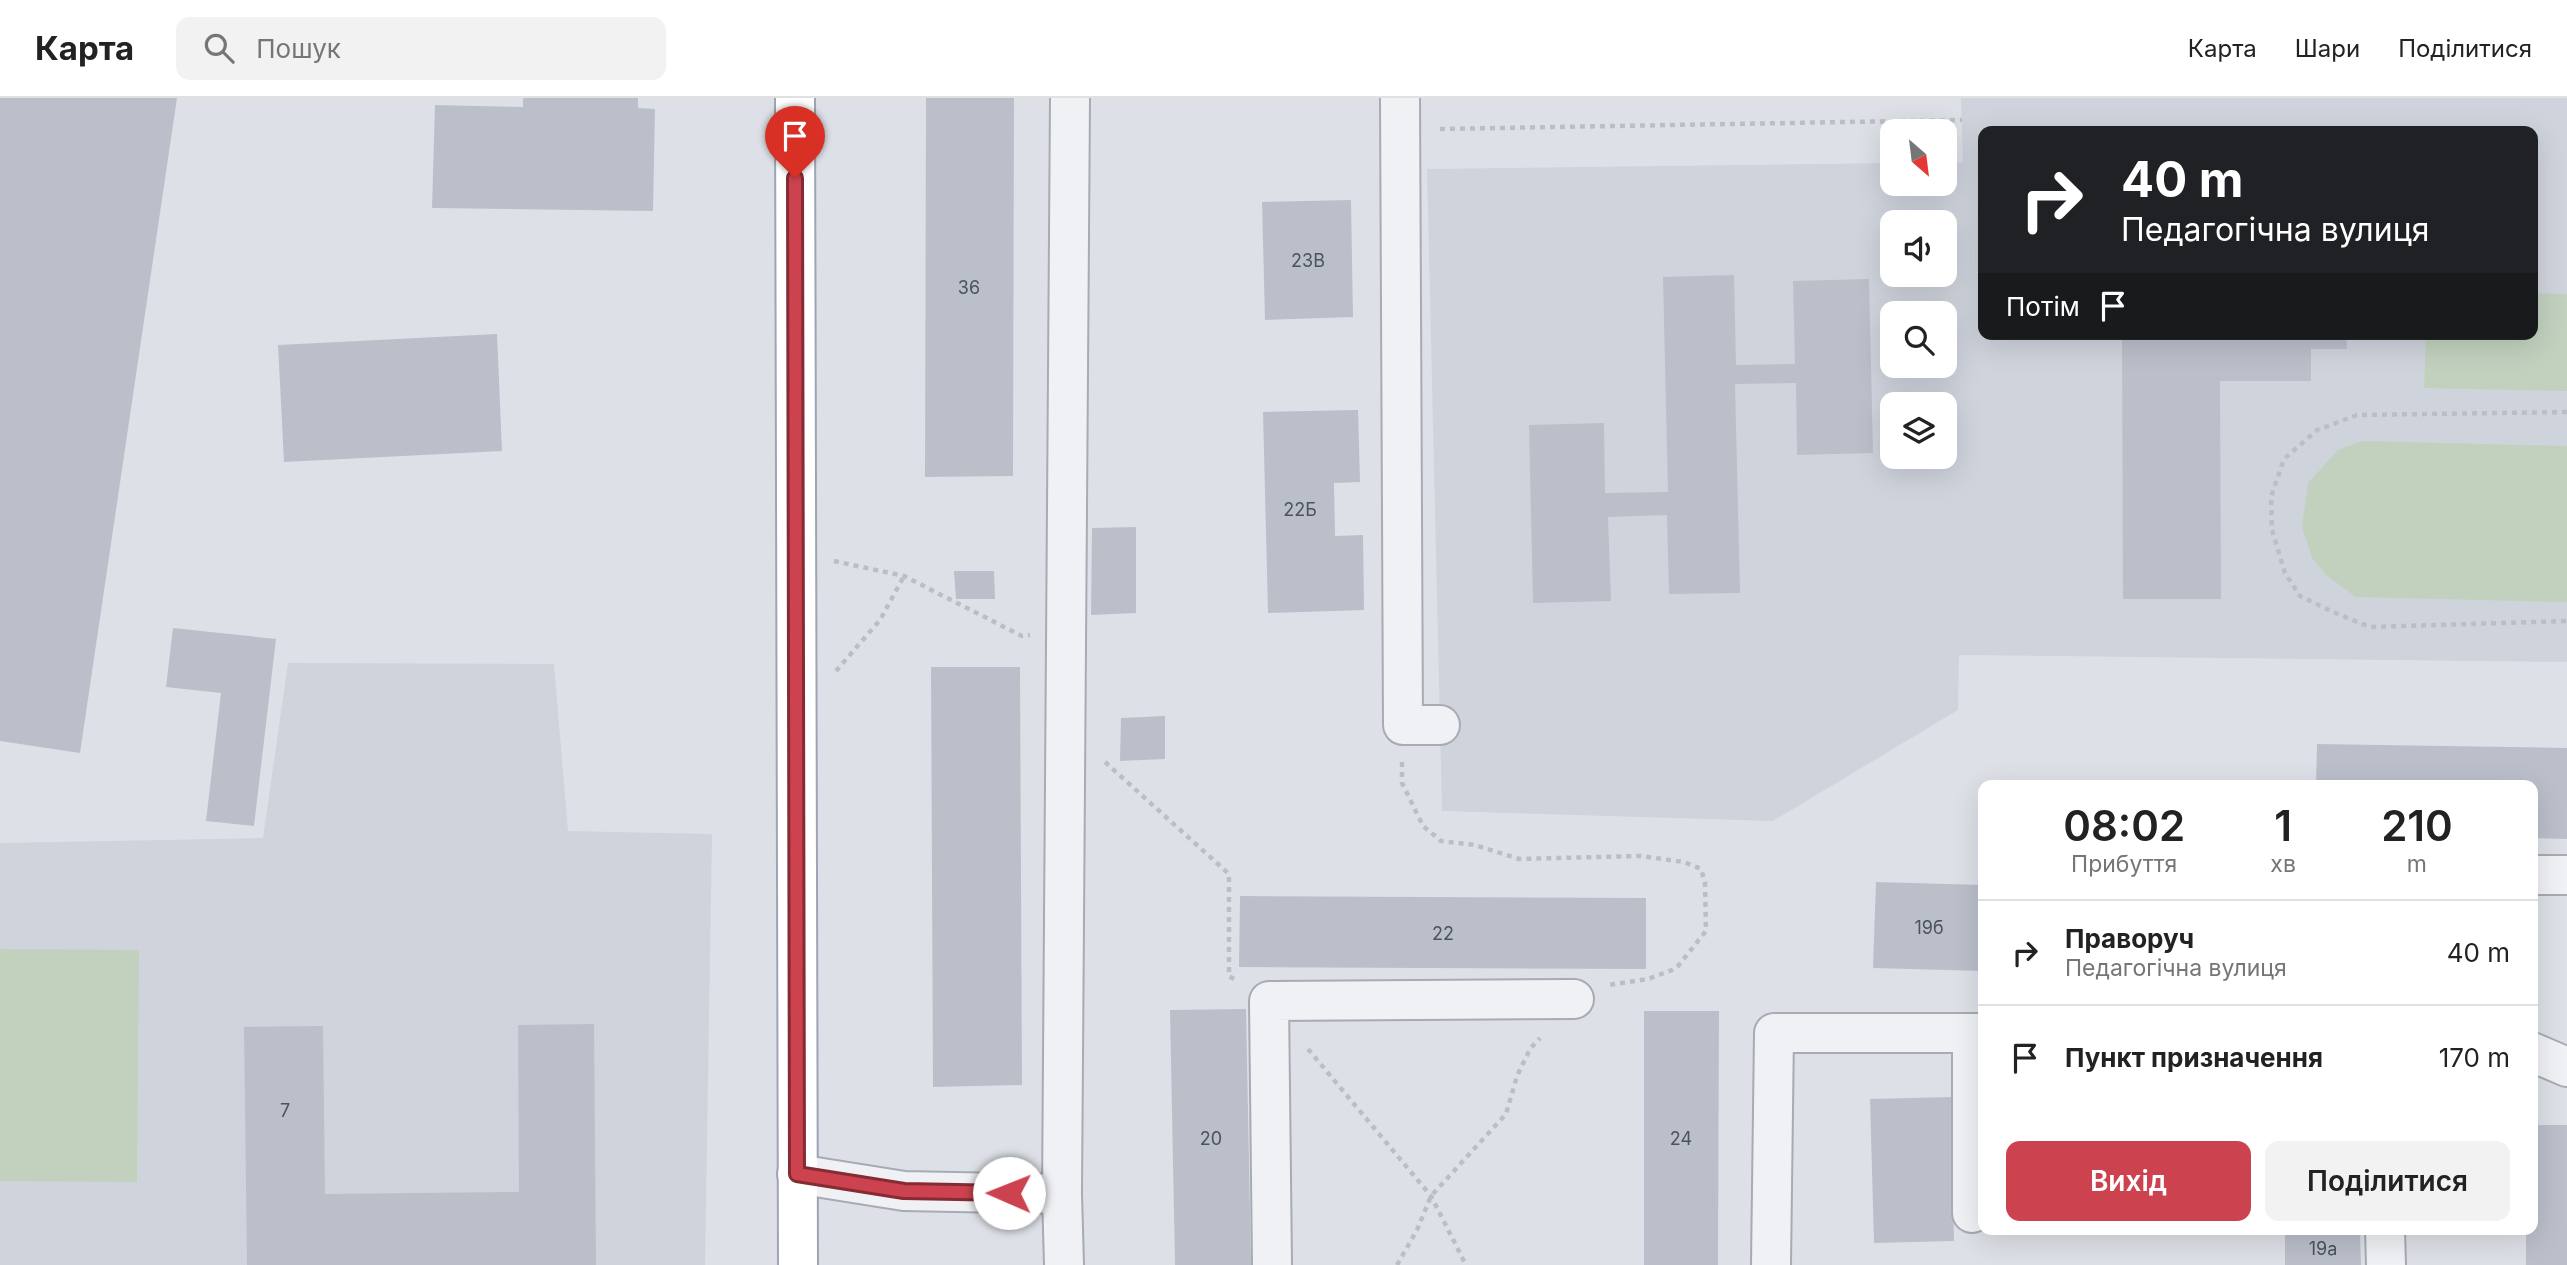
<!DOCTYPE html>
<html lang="uk">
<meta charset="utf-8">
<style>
:root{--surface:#fff;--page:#f2f2f2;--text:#222;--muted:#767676;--line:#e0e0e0;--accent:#cc424f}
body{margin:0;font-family:Inter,sans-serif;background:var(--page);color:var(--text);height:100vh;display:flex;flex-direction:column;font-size:26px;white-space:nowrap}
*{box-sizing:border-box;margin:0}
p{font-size:23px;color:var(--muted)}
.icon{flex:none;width:38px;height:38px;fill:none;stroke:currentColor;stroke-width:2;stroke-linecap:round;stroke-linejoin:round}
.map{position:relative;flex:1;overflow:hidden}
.side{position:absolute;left:1978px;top:682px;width:560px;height:455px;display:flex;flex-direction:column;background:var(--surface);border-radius:14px;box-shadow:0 7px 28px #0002}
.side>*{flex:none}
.hud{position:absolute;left:1978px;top:28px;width:560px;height:214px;border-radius:14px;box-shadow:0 7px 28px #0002;background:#202124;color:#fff;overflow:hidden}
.needle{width:46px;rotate:152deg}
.controls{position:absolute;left:1880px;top:21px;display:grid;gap:14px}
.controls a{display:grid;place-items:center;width:77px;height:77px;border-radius:14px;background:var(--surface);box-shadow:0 7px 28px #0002;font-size:35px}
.pin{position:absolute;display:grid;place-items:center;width:60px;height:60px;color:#fff;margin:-72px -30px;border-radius:50% 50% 50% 0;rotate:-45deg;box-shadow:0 0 7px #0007}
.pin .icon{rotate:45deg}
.me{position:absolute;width:77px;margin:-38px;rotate:271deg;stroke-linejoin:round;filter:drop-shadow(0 0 5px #0008)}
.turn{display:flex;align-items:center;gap:24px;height:147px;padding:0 28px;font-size:32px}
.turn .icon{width:91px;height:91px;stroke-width:2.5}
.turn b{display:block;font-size:49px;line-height:60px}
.then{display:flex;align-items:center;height:66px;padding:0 28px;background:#0003;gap:14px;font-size:26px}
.eta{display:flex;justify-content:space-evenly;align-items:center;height:119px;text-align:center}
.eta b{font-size:42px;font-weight:600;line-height:49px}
.button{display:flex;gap:14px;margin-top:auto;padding:14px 28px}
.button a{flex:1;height:80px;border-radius:14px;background:var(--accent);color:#fff;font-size:28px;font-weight:600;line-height:80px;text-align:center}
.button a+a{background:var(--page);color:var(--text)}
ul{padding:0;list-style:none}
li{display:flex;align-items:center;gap:21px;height:105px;padding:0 28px;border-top:2px solid var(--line)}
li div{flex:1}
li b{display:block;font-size:26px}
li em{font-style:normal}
header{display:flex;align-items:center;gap:42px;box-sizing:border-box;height:98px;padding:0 35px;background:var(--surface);border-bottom:2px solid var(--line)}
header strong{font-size:33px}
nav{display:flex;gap:38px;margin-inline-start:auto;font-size:24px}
.search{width:490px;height:63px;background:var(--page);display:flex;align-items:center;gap:18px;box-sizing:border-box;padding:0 24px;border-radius:14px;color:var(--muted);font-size:26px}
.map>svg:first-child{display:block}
.built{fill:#cfd3dc;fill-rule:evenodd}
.green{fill:#c2d1be}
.building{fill:#bbbfca}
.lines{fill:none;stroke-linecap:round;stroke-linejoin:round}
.minor-casing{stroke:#a6abb4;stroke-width:42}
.major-casing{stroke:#9da4b3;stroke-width:42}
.path{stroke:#bcbec5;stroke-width:4.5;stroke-dasharray:5 5;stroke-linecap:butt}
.minor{stroke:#f0f1f5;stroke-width:38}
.major{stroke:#fff;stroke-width:38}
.route-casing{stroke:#852b33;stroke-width:18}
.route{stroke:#cc424f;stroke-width:12}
.labels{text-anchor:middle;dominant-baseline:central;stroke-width:7;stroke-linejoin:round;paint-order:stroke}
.number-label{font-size:18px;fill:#4c5260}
</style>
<header>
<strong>Карта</strong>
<div class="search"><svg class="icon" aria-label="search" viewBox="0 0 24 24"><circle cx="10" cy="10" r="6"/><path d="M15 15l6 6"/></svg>Пошук</div>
<nav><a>Карта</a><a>Шари</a><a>Поділитися</a></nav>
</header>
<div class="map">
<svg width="2567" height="1167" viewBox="0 0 2567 1167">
<rect width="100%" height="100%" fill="#dde1e7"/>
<g class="built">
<path d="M 1961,0 L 2567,0 L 2567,564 L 1959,557 L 1958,612 L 1773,723 L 1442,713 L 1427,71 L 1892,65 L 1892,86 L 1944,86 L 1944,65 L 1963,64 ZM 1983,33 L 2532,33 L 2532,236 L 1983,236 ZM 1892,124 L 1944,124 L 1944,177 L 1892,177 ZM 1892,215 L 1944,215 L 1944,268 L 1892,268 ZM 1892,306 L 1944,306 L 1944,359 L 1892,359 Z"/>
<path d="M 288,565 L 554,566 L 568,733 L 712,736 L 705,1167 L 0,1167 L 0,745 L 263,740 Z"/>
</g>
<g class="green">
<path d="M 2532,195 L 2567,196 L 2567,293 L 2424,290 L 2426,236 L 2532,236 Z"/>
<path d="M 2362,343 L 2567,348 L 2567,504 L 2356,499 L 2326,477 L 2312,460 L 2302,429 L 2308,385 L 2338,352 Z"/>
<path d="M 0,851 L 139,852 L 137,1084 L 0,1083 Z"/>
</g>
<g class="building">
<path d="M 0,0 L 177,0 L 80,655 L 0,643 Z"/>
<path d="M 523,0 L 638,0 L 638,10 L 655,11 L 653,113 L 432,110 L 435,7 L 523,9 Z"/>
<path d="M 926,0 L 1014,0 L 1013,378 L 925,379 Z"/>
<path d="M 1351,102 L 1353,219 L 1265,222 L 1262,104 Z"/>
<path d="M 1734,177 L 1736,267 L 1795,266 L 1793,183 L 1869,181 L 1873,355 L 1797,357 L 1796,285 L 1735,286 L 1740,495 L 1669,496 L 1667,417 L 1608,419 L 1611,503 L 1533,505 L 1529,327 L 1604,325 L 1605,395 L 1668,394 L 1663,179 Z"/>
<path d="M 497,236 L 502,353 L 284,364 L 278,247 Z"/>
<path d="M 2122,236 L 2346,236 L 2347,251 L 2311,251 L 2311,283 L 2220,283 L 2221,501 L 2123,501 Z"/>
<path d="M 1358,312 L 1360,384 L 1334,385 L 1335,438 L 1363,437 L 1364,512 L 1268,515 L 1263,314 Z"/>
<path d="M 1136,429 L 1136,515 L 1091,517 L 1092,430 Z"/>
<path d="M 954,473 L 994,473 L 995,501 L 956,501 Z"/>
<path d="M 173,530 L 276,541 L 254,728 L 206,723 L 221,595 L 166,589 Z"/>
<path d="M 931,569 L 1020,569 L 1022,987 L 933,989 Z"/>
<path d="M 1165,618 L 1165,661 L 1120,663 L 1121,620 Z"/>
<path d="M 2317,646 L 2567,650 L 2567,741 L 2532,740 L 2532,688 L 2316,688 Z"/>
<path d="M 1876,784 L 1983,787 L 1983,873 L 1873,870 Z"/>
<path d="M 1240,798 L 1646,800 L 1646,871 L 1239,869 Z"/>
<path d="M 1246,911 L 1251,1167 L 1175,1167 L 1170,912 Z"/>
<path d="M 1644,913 L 1719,913 L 1718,1167 L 1644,1167 Z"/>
<path d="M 594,926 L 596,1167 L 247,1167 L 244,929 L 323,928 L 325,1096 L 519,1094 L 518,927 Z"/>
<path d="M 1951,999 L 1954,1143 L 1874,1145 L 1870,1001 Z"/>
<path d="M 2532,1027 L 2567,1027 L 2567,1167 L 2526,1167 L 2526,1132 L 2532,1132 Z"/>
<path d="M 2285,1132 L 2360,1132 L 2361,1167 L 2285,1167 Z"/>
</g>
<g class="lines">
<g class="minor-casing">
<g id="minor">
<path d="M 1400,0 L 1403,627 L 1440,627"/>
<path d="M 2532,777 L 2567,777"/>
<path d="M 2532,954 L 2567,969"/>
<path d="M 797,1076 L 904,1093 L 1062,1096 L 1064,1167"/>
<path d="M 1062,1096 L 1070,0"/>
<path d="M 1972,1115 L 1972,935"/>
<path d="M 2385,1132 L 2386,1167"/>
<path d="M 1272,1167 L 1269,903 L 1574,901"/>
<path d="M 1771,1167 L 1774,935 L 1983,935"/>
</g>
</g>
<g class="major-casing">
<path id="major" d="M 795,0 L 798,1167"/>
</g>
<g class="path">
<path d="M 1440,31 L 1962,22"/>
<path d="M 2567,314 L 2357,317 L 2317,332 L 2284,361 L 2271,399 L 2272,432 L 2285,475 L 2300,498 L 2333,514 L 2370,529 L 2567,523"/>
<path d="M 834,463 L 904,478 L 1022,538 L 1030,537"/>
<path d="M 836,573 L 880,522 L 904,478"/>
<path d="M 1105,664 L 1229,776 L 1229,878 L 1237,883"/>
<path d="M 1402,664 L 1402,685 L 1423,728 L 1441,743 L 1475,747 L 1519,761 L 1641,758 L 1684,764 L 1701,771 L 1705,785 L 1706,833 L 1678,868 L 1672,872 L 1648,881 L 1608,887"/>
<path d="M 1308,951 L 1431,1098 L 1466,1167"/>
<path d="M 1397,1167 L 1417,1132 L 1431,1098 L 1506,1016 L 1517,978 L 1530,951 L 1540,940"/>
</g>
<use href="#minor" class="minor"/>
<use href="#major" class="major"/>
</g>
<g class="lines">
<g class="route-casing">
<path id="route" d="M 795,80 L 797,1076 L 904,1093 L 1009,1095"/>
</g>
<use href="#route" class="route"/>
</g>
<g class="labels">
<g class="number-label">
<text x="1308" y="162">23В</text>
<text x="969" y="189">36</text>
<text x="1300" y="411">22Б</text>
<text x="1929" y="829">19б</text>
<text x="1443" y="835">22</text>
<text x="285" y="1012">7</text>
<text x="1211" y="1040">20</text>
<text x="1681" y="1040">24</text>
<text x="2323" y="1150">19а</text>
</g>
</g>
</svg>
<div class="controls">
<a><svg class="needle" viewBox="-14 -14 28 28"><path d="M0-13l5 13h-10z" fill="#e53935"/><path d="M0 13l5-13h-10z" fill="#767676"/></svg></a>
<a><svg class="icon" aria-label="sound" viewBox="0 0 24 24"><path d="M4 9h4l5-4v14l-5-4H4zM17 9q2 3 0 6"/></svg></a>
<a><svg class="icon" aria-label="search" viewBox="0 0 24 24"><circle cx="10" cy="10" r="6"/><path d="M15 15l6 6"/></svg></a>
<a><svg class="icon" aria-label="layers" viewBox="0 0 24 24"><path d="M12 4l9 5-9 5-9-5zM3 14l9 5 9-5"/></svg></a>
</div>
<div class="pin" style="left:795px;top:80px;background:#d93025"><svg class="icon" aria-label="arrive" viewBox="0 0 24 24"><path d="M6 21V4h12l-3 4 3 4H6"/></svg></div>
<svg class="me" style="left:1009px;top:1095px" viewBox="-20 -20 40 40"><circle r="19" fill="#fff"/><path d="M0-13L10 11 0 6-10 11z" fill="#cc424f"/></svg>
<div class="hud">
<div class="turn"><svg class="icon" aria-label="right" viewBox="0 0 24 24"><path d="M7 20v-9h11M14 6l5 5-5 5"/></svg><div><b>40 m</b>Педагогічна вулиця</div></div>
<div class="then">Потім<svg class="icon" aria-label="arrive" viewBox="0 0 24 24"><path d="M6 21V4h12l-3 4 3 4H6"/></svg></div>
</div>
<section class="side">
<div class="eta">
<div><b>08:02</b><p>Прибуття</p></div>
<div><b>1</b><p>хв</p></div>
<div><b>210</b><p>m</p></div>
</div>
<ul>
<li><svg class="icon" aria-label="right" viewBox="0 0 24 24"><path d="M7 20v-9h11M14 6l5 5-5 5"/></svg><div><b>Праворуч</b><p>Педагогічна вулиця</p></div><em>40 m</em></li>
<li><svg class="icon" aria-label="arrive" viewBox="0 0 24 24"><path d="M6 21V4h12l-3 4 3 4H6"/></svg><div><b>Пункт призначення</b></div><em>170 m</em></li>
</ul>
<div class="button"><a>Вихід</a><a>Поділитися</a></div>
</section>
</div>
